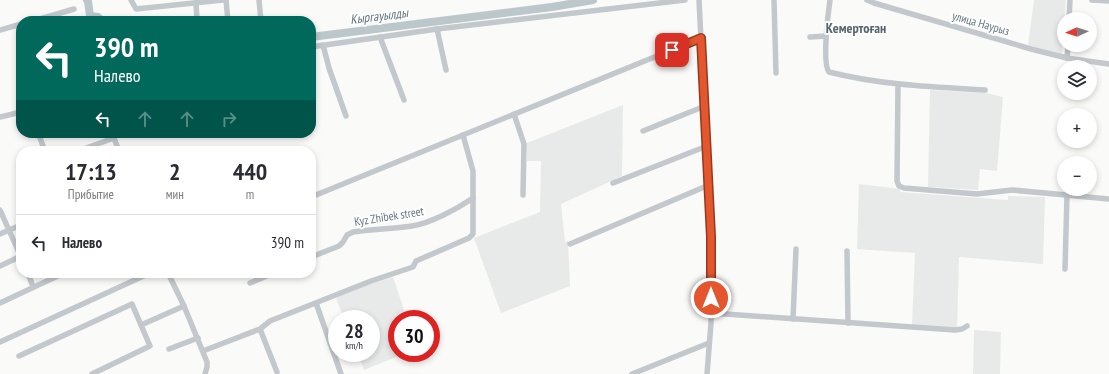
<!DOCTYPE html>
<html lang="ru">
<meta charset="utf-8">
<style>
:root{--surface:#fff;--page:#f7f7f7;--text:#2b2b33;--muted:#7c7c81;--line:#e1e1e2}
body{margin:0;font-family:"PT Sans Narrow",sans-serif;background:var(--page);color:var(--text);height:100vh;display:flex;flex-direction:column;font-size:15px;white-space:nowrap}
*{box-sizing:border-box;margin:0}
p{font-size:13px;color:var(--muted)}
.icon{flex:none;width:22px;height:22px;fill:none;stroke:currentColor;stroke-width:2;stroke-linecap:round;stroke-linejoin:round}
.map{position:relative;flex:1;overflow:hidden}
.drawer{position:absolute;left:16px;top:146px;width:300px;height:132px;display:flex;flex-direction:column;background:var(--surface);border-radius:16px;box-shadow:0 2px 6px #0003}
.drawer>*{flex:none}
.banner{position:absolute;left:16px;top:16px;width:300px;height:122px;border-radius:16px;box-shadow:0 2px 6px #0003;background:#00695c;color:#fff;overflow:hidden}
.needle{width:26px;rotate:267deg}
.buttons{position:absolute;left:1057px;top:12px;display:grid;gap:8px}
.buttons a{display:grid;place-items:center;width:40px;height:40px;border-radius:50%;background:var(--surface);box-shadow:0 2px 6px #0003;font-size:20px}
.speed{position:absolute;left:328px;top:310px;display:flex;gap:8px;font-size:20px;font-weight:700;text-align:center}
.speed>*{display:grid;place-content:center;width:52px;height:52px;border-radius:50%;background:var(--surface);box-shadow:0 2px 6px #0003;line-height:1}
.speed small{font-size:10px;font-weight:400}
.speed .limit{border:6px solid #d22;background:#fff;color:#111}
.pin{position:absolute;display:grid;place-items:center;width:34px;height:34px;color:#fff;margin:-17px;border-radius:8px;box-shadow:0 2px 6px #0006}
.me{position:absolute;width:44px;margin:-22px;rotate:0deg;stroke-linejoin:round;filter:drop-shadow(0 0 3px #0008)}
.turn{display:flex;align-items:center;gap:14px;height:84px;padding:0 12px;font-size:18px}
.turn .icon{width:52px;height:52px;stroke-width:2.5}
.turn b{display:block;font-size:28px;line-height:34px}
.lanes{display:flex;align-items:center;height:38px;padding:0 12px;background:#0003;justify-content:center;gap:20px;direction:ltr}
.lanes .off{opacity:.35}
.eta{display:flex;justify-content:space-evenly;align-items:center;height:68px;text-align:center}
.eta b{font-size:24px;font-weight:700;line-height:28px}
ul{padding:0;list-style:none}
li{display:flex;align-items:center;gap:12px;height:56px;padding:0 12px;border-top:1px solid var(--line)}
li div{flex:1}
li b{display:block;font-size:15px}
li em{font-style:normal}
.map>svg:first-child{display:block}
.built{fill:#e8e9e9}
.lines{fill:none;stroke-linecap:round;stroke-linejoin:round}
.river{stroke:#bbc7cb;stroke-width:8}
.minor{stroke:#c3c8cc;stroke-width:5.5}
.route-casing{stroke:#94391e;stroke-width:10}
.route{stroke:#e4572e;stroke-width:7}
.labels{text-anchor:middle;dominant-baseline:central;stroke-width:4;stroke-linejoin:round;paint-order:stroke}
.street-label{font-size:12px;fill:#657683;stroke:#fff}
.water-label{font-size:13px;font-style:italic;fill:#60757c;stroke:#fff}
.quarter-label{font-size:14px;font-weight:bold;fill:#57646e;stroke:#fff}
</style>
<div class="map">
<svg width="1109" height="374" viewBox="0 0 1109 374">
<rect width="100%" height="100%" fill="#fafaf8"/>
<g class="built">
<path d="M 1034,0 L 1066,0 L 1062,54 L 1028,45 Z"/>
<path d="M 930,90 L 986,93 L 1003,97 L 997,171 L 980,169 L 978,190 L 928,187 Z"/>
<path d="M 623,105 L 622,176 L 561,204 L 565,242 L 568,241 L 570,286 L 501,313 L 474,238 L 540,212 L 541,161 L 527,161 L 527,143 Z"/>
<path d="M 859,184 L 900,189 L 900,192 L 1008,200 L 1008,196 L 1045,197 L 1043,264 L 959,257 L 957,328 L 912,325 L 915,253 L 857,249 Z"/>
<path d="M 393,277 L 407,319 L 397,319 L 397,353 L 406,353 L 364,370 L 358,353 L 371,353 L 371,319 L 344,319 L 336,298 L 370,284 Z"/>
<path d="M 974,330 L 1001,332 L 1000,374 L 973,374 Z"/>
</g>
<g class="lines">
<g class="river">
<path d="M 87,0 L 88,1 L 90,16 L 98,17 L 103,21"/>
<path d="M 311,37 L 552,7 L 593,0"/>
</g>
<g class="minor">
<path d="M 131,0 L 136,9 L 223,0"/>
<path d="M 226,0 L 228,21"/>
<path d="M 259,0 L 261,21"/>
<path d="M 699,0 L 711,237 L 711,323 L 707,374"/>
<path d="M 774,0 L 776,73"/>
<path d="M 830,0 C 828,13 822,64 829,72 C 880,85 933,87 985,90"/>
<path d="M 867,0 L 874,3 L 1031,49 L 1067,58 L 1109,64"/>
<path d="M 1092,0 L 1109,1"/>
<path d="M 196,3 L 197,21"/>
<path d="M 1069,19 L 1070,0"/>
<path d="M 33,21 L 74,9"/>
<path d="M 437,29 L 446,70"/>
<path d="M 0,30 L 21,24"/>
<path d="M 380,37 L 404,100"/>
<path d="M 810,37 L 826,36"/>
<path d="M 323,45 L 329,68 L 346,116"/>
<path d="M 311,47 L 437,29 L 685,0"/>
<path d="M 1067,58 L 1068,45"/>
<path d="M 898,84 L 897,181 L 899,186 L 904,188 L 977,194 L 1012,190 L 1109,199"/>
<path d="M 514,114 L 524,144 L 523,195"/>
<path d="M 0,117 L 21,112"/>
<path d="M 643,131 L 705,106"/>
<path d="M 38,133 L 45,151"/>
<path d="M 112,133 L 119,151"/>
<path d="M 78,151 L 114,138"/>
<path d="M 613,183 L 707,146"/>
<path d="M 311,197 L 701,38"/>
<path d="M 0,210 L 21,257"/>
<path d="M 0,234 L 21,225"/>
<path d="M 570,244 L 709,185"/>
<path d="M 847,251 L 848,323"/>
<path d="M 311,257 L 339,246 L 343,242 L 347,235 L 353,232 C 373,229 392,229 412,226 C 431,223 457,209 473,198"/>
<path d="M 0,266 L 21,256"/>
<path d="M 1065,269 L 1067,195"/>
<path d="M 28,273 L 33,287"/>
<path d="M 168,273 L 184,306 L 207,362 L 207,367 L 205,374"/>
<path d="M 250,283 L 274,273"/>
<path d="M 0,303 L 64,273"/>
<path d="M 316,303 L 341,374"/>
<path d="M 711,313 L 955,330 L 962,329 L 967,326"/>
<path d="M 793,319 L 796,249"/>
<path d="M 260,329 L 277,372"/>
<path d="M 0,342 L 150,273"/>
<path d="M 169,349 L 198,338"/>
<path d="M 203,351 L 260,329 L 270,321 L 371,281 L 413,267 L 416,261 L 469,238 L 473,234 L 473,171 L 463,135"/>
<path d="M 19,356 L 132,304 L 141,325"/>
<path d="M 92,374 L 150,346 L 141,325 L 184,306"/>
<path d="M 632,374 L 709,343"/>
</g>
</g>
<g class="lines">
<g class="route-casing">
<path id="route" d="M 672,50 L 701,38 L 711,237 L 711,298"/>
</g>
<use href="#route" class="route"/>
</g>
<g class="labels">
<g class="street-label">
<text transform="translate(981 23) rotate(16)">улица Наурыз</text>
<text transform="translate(389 216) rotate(-9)">Kyz Zhibek street</text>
</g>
<g class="water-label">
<text transform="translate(379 16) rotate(-7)">Кыргауылды</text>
</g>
<g class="quarter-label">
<text x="856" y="28">Кемертоған</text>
</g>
</g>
</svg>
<div class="buttons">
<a><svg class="needle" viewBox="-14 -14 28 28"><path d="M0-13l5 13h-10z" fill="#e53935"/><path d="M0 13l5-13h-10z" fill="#7c7c81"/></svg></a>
<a><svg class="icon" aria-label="layers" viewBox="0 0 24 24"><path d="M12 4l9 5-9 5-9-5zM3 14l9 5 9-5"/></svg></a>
<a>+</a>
<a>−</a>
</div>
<div class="speed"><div>28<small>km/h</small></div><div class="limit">30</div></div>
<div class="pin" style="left:672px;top:50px;background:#d93025"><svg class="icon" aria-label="arrive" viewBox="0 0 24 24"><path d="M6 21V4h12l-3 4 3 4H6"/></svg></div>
<svg class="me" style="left:711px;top:298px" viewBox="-20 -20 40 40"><circle r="17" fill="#e4572e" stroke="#fff" stroke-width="3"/><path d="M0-11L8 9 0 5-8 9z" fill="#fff"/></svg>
<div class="banner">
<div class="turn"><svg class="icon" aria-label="left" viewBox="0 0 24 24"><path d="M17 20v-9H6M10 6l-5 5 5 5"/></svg><div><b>390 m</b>Налево</div></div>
<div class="lanes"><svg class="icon" aria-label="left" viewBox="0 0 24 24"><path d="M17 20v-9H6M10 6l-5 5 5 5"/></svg><svg class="icon off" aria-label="ahead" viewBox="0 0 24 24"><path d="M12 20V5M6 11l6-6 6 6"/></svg><svg class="icon off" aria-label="ahead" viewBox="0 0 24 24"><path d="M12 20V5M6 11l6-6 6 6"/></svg><svg class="icon off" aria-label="right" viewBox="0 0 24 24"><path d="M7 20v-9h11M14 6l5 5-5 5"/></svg></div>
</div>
<section class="drawer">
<div class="eta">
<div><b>17:13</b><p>Прибытие</p></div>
<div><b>2</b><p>мин</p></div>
<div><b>440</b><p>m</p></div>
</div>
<ul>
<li><svg class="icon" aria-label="left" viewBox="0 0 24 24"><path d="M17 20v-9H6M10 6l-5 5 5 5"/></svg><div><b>Налево</b></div><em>390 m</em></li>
</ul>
</section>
</div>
